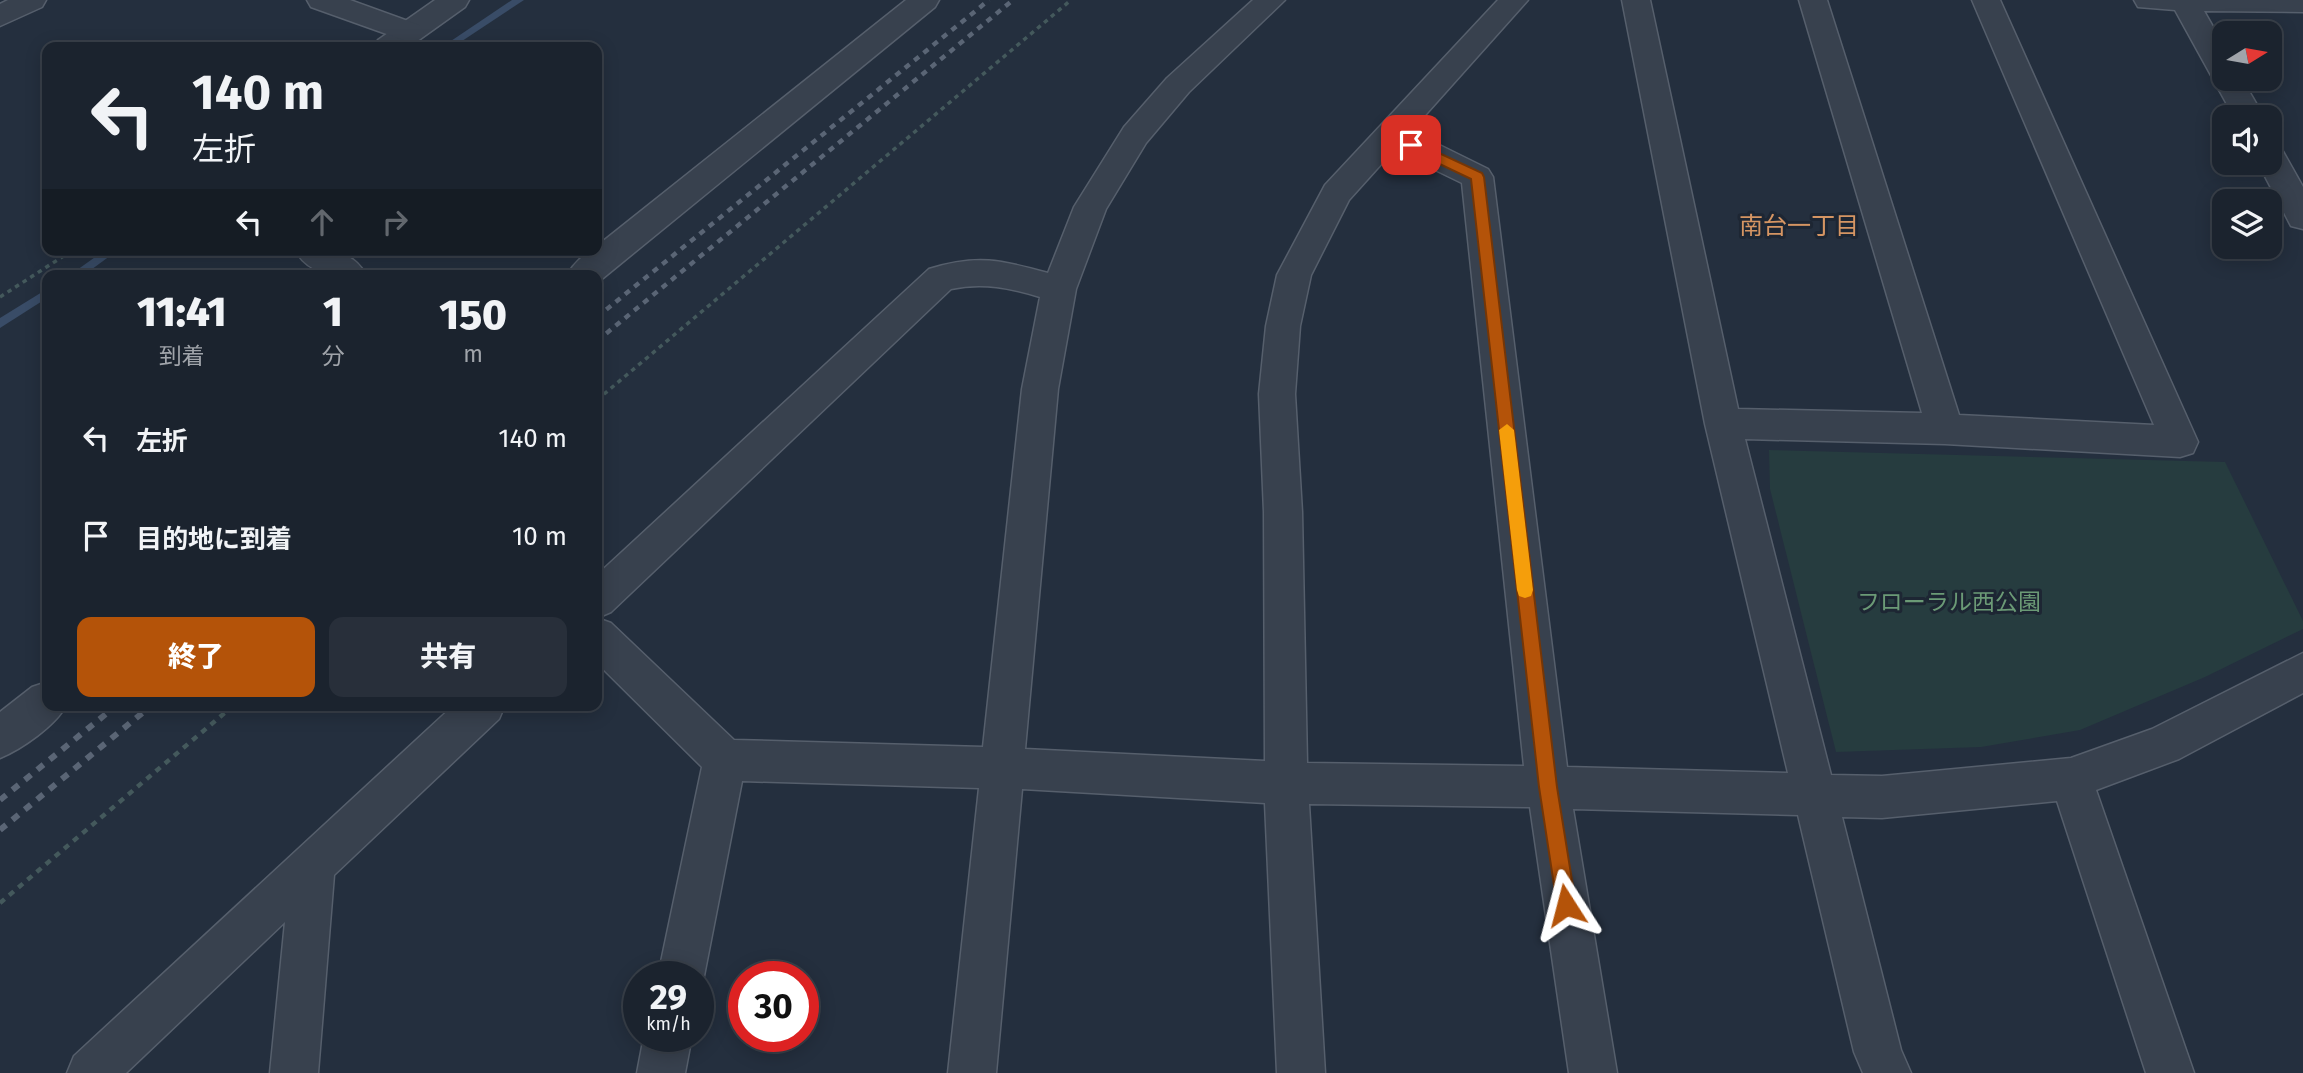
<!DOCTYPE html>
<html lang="ja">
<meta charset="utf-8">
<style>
:root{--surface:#1b232e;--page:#282f3a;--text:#f1f3f6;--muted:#a0a4aa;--line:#39404a;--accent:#b45309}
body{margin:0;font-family:"Fira Sans","Noto Sans JP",sans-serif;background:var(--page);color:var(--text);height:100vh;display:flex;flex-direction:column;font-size:26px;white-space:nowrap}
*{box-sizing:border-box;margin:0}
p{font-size:23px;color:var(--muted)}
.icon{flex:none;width:38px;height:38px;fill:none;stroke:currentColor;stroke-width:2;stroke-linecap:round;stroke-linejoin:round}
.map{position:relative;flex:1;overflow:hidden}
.panel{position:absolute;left:42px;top:270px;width:560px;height:441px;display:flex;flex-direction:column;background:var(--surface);border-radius:14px;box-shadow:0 4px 18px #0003,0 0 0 2px var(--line)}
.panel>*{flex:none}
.guide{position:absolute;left:42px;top:42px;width:560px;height:214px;border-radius:14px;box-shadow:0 4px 18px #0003,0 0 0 2px var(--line);background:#1b232e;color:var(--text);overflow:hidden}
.needle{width:46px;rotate:79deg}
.fabs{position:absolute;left:2212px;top:21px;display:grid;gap:14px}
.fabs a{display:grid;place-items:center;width:70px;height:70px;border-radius:14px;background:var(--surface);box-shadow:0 4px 18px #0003,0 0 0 2px var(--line);font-size:35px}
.speed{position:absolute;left:623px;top:961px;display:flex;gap:14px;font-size:35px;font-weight:700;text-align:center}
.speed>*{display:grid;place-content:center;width:91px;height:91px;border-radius:50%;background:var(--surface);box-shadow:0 4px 18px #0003,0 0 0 2px var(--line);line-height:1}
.speed small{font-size:18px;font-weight:400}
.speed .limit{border:10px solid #d22;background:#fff;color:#111}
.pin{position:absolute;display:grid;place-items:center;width:60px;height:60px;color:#fff;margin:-30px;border-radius:14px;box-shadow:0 4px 10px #0006}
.me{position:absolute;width:77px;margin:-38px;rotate:351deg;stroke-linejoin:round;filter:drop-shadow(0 0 5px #0008)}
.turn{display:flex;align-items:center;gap:24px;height:147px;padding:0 35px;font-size:32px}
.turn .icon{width:91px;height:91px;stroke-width:2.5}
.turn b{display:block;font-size:49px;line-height:60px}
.lanes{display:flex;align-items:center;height:66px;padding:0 35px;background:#0003;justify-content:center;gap:35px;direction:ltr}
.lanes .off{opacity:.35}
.eta{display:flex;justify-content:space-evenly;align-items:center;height:119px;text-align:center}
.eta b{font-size:42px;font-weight:800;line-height:49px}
.primary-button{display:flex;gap:14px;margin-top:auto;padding:14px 35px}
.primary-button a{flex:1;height:80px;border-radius:14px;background:var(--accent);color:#fff;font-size:28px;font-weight:800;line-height:80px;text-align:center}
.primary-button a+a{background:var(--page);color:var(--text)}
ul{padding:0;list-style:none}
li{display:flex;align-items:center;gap:21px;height:98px;padding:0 35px}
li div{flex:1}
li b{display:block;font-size:26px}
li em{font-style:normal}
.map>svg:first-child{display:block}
.green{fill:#263c3f}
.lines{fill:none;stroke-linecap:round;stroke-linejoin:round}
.stream{fill:#394c67;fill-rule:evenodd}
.minor-casing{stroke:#565f6c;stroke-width:3}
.tertiary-casing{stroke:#565f6c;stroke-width:3}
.path-far1{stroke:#44595c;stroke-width:3.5;stroke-dasharray:4.5 4.5;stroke-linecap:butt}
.path{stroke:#44595c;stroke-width:4.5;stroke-dasharray:6 6;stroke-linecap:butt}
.minor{fill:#38414e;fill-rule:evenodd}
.tertiary{fill:#38414e;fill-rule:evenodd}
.rail-far1{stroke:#5a6575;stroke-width:4.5;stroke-dasharray:6 6;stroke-linecap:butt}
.rail{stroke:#5a6575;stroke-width:6;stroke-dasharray:8 8;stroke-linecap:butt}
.route{fill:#b45309;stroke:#753606;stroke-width:2}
.slow{fill:#f59e0b}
.labels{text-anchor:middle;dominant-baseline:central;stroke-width:6;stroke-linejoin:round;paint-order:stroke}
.park-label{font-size:23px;fill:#6b9a76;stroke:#1d2633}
.neighbourhood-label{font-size:24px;fill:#d59563;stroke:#1d2633}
</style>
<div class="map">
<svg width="2303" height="1073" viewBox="0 0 2303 1073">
<rect width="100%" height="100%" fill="#242f3e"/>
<path class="green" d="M 1769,450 L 2225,462 L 2303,621 L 2303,629 L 2205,677 L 2080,730 L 1981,747 L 1836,752 L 1770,489 Z"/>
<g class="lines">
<g class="stream">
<path d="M 512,0 L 524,0 L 453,47 L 442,47 Z"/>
<path d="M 105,250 L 118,250 L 84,275 L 70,275 Z"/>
<path d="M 47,289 L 47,298 L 0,328 L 0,318 Z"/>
</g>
<g class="minor-casing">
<g id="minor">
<path d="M 8,0 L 46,0 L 42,7 L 0,26 L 0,4 Z"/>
<path d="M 435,0 L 469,0 L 465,7 L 409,47 L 374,47 L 378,40 Z"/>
<path d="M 906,0 L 939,0 L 935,7 L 597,283 L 597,275 L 567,275 C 573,265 585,251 597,250 L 597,246 Z"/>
<path d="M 1253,0 L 1285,0 L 1189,92 L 1146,143 L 1106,209 L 1076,289 L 1058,389 L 1025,749 L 1265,761 L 1264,512 L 1259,394 L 1266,326 L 1277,275 L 1325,185 L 1498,0 L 1528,0 L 1411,131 L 1488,169 L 1493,177 L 1567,767 L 1788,773 L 1705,424 L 1622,0 L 1650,0 L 1738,409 L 1922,413 L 1799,0 L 1827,0 L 1959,415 L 2154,425 L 1972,0 L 2000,0 L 2198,442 L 2193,453 L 2180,457 L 1945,444 L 1745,439 L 1831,775 L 1882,776 L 2071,758 L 2152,729 L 2303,653 L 2303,693 L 2179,759 L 2096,790 L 2194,1073 L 2146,1073 L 2057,801 L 1882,818 L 1842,817 L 1901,1050 L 1911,1073 L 1863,1073 L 1854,1052 L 1798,815 L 1573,809 L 1617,1073 L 1569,1073 L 1530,807 L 1309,804 L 1325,1073 L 1277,1073 L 1265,803 L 1022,789 L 996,1073 L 948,1073 L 979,788 L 742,781 L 704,976 L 698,990 L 698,976 L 658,976 L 702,767 L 597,663 L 597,618 L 611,623 L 734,740 L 983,747 L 1022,389 L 1040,297 C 1010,288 983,282 951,289 L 611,612 L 597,618 L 597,575 L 929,269 C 977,254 1001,260 1048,273 L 1074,207 L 1124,127 L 1167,78 ZM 1394,150 L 1462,183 L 1524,766 L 1307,763 L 1302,512 L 1295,394 L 1300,326 L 1311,275 L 1349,200 Z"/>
<path d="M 2134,0 L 2303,0 L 2303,12 L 2204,11 L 2224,46 L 2224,79 L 2242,79 L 2264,117 L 2234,117 L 2175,10 L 2138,7 Z"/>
<path d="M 2270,145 L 2281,148 L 2303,187 L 2303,229 L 2291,226 L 2258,163 L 2270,163 Z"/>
<path d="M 295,250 C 323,250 351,247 366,275 C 338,275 311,278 295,250 Z"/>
<path d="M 47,682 L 47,705 L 66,705 C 57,725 20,750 0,758 L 0,712 L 32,687 Z"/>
<path d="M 454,705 L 505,705 L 499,719 L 334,875 L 318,1073 L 270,1073 L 285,922 L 126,1073 L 67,1073 L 74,1056 Z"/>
<path d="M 644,1036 L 692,1036 L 685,1073 L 637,1073 Z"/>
</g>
</g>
<g class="tertiary-casing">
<path id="tertiary" d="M 307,0 L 350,0 L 419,25 L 424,32 L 419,39 L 409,42 L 311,7 Z"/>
</g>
<g class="path-far1">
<path d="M 0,297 L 73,250"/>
<path d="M 597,400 L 1071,0"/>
</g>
<path class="path" d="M 0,903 L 234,705"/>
<use href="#minor" class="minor"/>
<use href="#tertiary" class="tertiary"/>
<g class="rail-far1">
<path d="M 597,317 L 989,0"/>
<path d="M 597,341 L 1013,0"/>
</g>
<g class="rail">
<path d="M 0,800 L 117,705"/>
<path d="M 0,830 L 152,705"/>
</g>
</g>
<path class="route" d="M 1411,140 L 1482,173 L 1484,177 L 1557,787 L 1576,905 L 1573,911 L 1566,914 L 1560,911 L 1557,905 L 1539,787 L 1471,179 L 1406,148 L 1405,145 Z"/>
<path class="slow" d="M 1507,424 L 1514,430 L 1533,590 L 1531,596 L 1525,598 L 1519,596 L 1517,590 L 1499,430 Z"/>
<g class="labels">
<g class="park-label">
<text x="1949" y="602">フローラル西公園</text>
</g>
<g class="neighbourhood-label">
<text x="1799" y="226">南台一丁目</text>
</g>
</g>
</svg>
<div class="fabs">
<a><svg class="needle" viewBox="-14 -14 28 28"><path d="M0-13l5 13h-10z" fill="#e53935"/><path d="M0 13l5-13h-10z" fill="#a0a4aa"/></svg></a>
<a><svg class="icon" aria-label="sound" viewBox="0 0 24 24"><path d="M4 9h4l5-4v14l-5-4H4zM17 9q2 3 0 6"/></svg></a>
<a><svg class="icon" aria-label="layers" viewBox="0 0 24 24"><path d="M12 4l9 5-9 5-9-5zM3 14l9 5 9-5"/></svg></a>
</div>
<div class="speed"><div>29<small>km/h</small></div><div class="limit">30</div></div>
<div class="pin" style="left:1411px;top:145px;background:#d93025"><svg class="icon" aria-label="arrive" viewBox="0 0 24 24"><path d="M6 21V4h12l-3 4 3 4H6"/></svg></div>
<svg class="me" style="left:1566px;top:905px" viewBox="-20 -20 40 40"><path d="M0-17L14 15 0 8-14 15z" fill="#b45309" stroke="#fff" stroke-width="4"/></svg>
<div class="guide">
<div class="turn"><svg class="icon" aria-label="left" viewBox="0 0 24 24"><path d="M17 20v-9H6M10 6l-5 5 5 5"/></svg><div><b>140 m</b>左折</div></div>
<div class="lanes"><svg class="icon" aria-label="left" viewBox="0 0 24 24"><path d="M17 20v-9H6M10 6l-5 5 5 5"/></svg><svg class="icon off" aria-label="ahead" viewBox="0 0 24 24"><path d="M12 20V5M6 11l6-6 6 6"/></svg><svg class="icon off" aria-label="right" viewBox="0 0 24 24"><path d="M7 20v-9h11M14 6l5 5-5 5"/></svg></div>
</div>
<section class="panel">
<div class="eta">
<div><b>11:41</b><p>到着</p></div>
<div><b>1</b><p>分</p></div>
<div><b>150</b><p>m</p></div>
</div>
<ul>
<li><svg class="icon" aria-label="left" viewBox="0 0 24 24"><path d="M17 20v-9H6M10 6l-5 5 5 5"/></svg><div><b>左折</b></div><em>140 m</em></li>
<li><svg class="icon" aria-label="arrive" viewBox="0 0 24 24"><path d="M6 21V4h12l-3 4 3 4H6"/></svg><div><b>目的地に到着</b></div><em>10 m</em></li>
</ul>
<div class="primary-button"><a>終了</a><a>共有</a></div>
</section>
</div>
